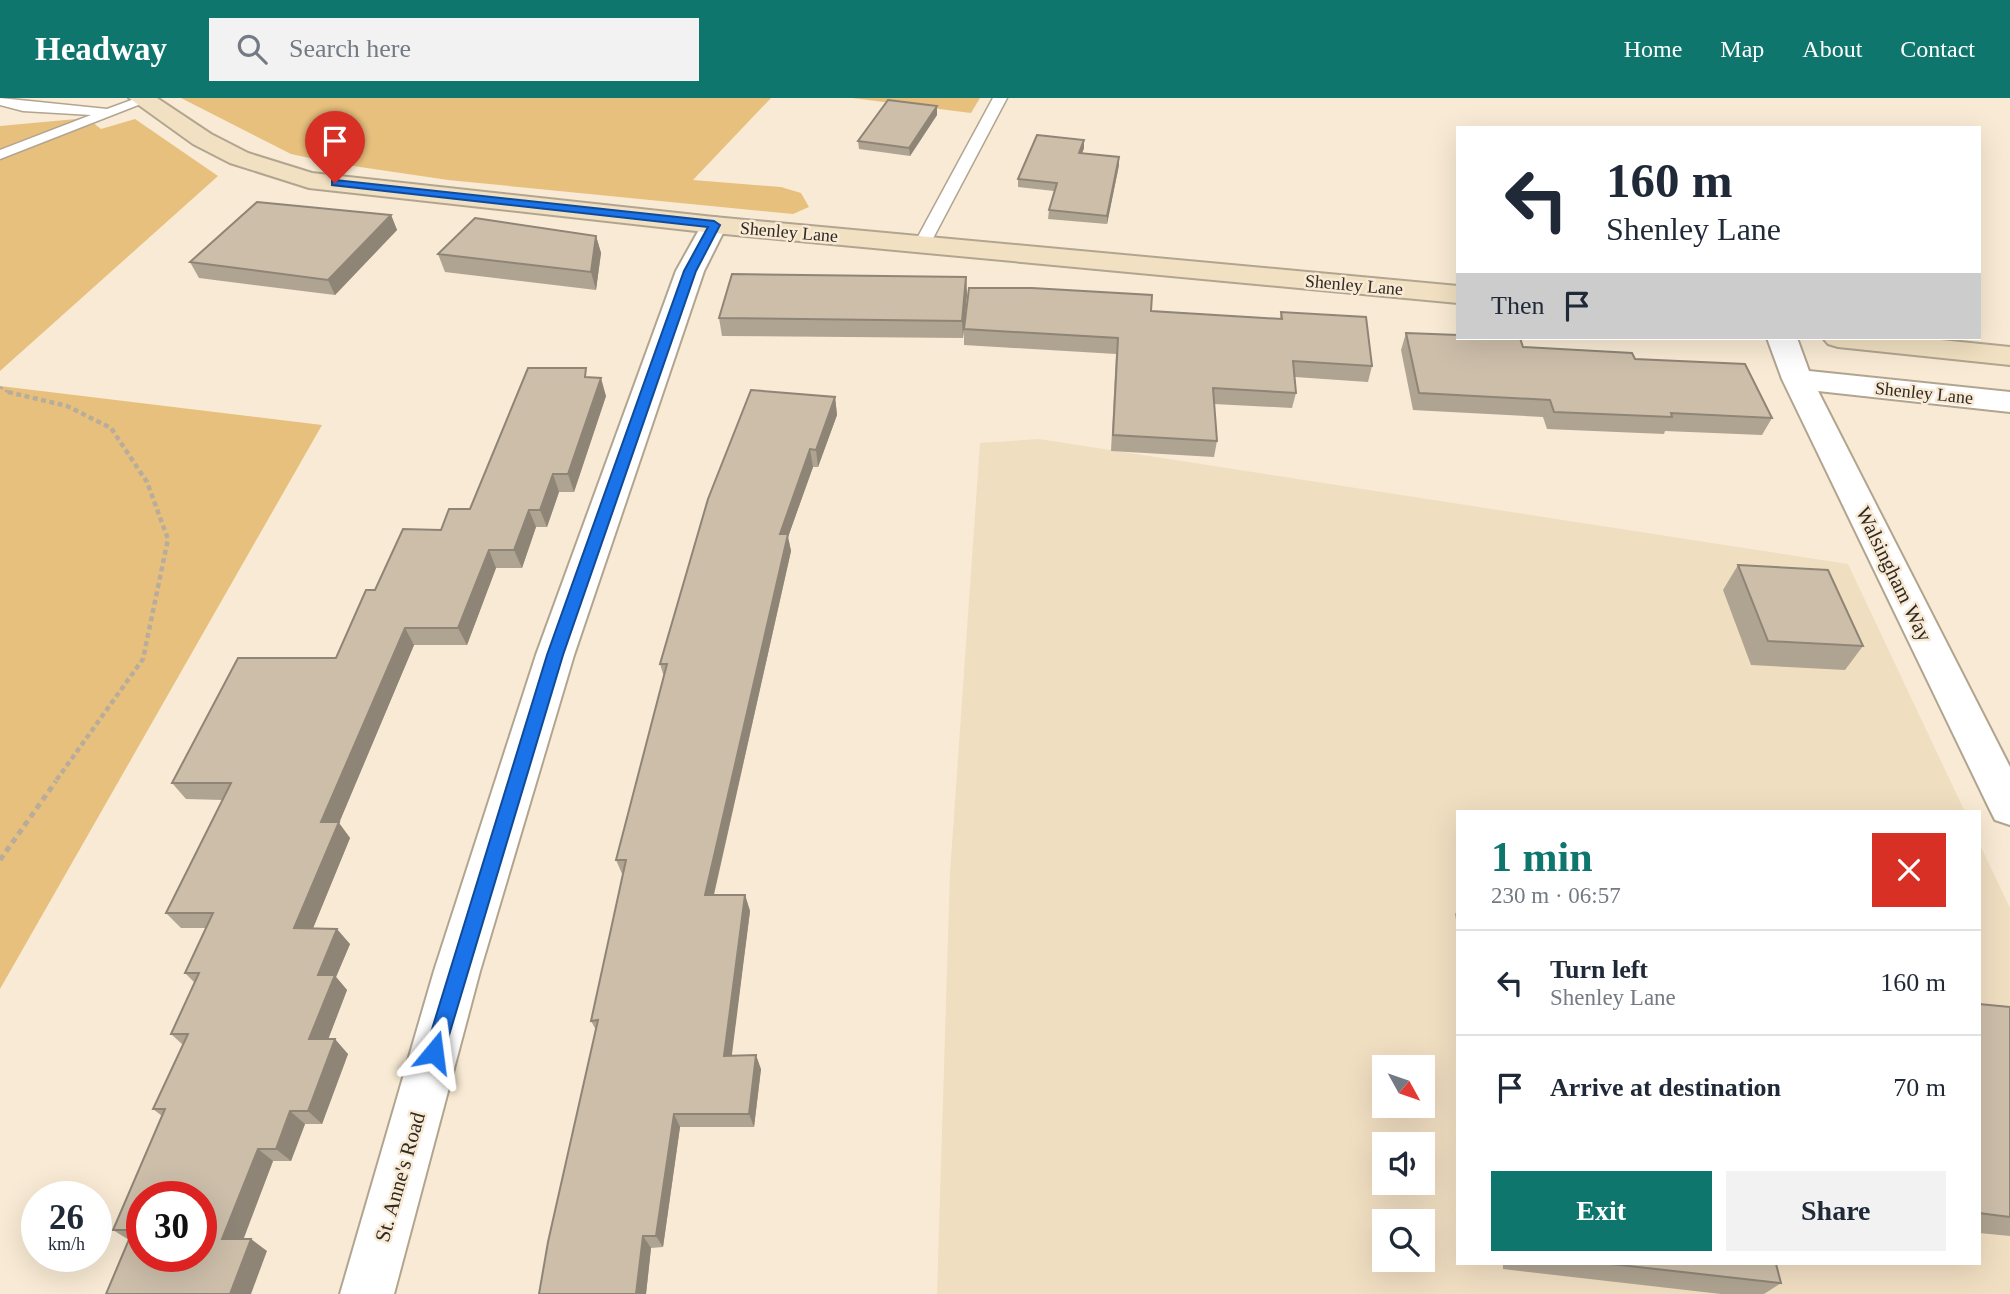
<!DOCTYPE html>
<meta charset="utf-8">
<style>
:root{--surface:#fff;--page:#f2f2f3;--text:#1f2937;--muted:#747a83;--line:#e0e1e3;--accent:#0f766e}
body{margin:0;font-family:Georgia,serif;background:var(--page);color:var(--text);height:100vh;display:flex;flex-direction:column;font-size:26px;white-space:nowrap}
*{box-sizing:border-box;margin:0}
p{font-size:23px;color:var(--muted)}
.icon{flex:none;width:38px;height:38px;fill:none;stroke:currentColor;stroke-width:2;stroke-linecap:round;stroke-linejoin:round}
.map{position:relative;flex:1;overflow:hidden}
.details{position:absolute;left:1456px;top:712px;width:525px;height:455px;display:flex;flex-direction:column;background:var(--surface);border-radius:0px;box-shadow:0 7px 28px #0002}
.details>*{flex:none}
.guide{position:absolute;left:1456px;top:28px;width:525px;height:214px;border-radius:0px;box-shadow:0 7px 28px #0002;background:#fff;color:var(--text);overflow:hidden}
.needle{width:46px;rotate:130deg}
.controls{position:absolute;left:1372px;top:957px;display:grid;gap:14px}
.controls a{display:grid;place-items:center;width:63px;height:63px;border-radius:0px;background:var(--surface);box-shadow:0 7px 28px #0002;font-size:35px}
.speed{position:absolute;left:21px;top:1083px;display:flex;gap:14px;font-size:35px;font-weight:700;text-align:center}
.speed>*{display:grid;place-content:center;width:91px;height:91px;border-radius:50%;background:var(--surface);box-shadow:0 7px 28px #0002;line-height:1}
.speed small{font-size:18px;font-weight:400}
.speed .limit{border:10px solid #d22;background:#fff;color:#111}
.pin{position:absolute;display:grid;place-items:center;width:60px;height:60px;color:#fff;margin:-72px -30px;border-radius:50% 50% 50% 0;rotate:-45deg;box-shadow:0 0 7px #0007}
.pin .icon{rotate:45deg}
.me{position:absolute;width:77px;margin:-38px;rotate:16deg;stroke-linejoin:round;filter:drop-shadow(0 0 5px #0008)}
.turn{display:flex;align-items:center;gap:24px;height:147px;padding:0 35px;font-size:32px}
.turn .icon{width:91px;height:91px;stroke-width:2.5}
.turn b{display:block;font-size:49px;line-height:60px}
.then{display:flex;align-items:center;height:66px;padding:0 35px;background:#0003;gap:14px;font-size:26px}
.round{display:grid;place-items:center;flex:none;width:74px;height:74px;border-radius:0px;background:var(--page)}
.headline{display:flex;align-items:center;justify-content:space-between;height:119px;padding:0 35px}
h1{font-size:42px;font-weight:800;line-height:52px;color:var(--accent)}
.primary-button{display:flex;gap:14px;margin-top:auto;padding:14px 35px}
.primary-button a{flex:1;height:80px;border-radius:0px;background:var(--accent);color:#fff;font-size:28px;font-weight:800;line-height:80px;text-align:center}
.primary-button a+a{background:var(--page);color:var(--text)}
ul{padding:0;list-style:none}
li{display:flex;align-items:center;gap:21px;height:105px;padding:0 35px;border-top:2px solid var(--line)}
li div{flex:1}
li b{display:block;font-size:26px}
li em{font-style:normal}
header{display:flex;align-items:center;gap:42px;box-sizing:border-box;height:98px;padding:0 35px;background:var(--accent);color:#fff}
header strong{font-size:33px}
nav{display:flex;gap:38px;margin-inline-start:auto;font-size:24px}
.search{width:490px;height:63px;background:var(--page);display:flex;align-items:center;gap:18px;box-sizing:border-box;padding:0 24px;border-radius:0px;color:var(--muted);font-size:26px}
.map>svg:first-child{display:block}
.built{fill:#f0dec1;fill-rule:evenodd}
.green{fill:#e8c07e}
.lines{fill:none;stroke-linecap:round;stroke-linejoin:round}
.lane-casing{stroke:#b2a590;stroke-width:3}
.street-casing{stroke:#b2a590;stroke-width:4}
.secondary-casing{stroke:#b2a590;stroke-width:4}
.path-far2{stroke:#b8ad9b;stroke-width:2.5;stroke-dasharray:3.5 2.5;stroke-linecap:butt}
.path-far1{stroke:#b8ad9b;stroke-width:4.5;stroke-dasharray:5 3.5;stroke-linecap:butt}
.path{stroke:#b8ad9b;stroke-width:5;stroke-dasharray:6 4.5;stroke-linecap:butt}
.lane{fill:#fff;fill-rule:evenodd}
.street{fill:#fff;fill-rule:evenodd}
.secondary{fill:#f1e0c1;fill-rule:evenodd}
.wall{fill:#afa391}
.shaded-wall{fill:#8f8576}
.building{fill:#ccbea9;stroke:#8f8576;stroke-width:2;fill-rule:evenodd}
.route{fill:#1a73e8;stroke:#114b97;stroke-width:2}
.labels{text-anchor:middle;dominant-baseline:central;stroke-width:5;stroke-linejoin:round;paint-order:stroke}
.far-street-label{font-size:18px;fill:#302a22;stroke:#f8ead4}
.street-label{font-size:21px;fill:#302a22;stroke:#f8ead4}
</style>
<header>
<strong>Headway</strong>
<div class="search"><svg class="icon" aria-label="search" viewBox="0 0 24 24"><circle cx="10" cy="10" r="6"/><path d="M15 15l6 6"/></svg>Search here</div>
<nav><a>Home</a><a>Map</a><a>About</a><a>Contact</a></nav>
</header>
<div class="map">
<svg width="2010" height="1196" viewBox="0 0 2010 1196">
<rect width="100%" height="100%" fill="#f8ead4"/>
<path class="built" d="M 1039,341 L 1848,466 L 1965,714 L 1458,714 L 1458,1166 L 1979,1166 L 1979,745 L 2010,810 L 2010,1196 L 937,1196 L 950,775 L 980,345 ZM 1384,970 L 1423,970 L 1423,1008 L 1384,1008 ZM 1384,1046 L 1423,1046 L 1423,1085 L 1384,1085 ZM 1384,1124 L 1423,1124 L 1423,1162 L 1384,1162 Z"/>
<g class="green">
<path d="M 181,0 L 771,0 L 693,82 L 781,89 L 801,95 L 809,109 L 793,116 L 448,82 L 333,65 L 291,56 Z"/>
<path d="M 852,0 L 980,0 L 971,15 Z"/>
<path d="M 87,20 L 101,31 L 135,21 L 218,78 L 0,273 L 0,28 Z"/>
<path d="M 0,288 L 322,327 L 0,891 Z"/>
</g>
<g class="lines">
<g class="lane-casing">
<g id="lane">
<path d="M 0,0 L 107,11 L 137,0 L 151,2 L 0,61 L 0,52 L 91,17 L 23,13 L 0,7 Z"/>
<path d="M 993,0 L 1007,0 L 930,146 L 922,151 L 916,149 L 914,146 Z"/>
</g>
</g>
<g class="street-casing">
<g id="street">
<path d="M 714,119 L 723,121 L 727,127 L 704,173 L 574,557 L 480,873 L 394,1196 L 340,1196 L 434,873 L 536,557 L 676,173 L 705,121 Z"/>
<path d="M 1767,240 L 1797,240 L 1809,273 L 2010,294 L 2010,314 L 1818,293 L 2010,669 L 2010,727 L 1995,722 L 1989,710 L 1782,281 Z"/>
</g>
</g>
<g class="secondary-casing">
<g id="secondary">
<path d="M 129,0 L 157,0 L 211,36 L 248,55 L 312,75 L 714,119 L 1458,188 L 1458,205 L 714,135 L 309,90 L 230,65 L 193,46 Z"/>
<path d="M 1823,240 L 1921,240 L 2010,249 L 2010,267 L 1838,249 L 1828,246 Z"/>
</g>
</g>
<path class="path-far2" d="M 0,289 L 11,296"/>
<path class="path-far1" d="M 8,294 L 67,308 L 111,330 L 147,384 L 168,441 L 143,561 L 55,684"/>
<path class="path" d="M 0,762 L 56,683"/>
<use href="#lane" class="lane"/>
<use href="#street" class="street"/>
<use href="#secondary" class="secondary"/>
</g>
<g class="wall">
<path d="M 937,17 L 910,58 L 859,51 L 858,43 Z"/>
<path d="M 1084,50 L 1082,55 L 1119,59 L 1119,67 L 1107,126 L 1048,121 L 1049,112 L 1054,93 L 1018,89 L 1018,81 Z"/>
<path d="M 391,117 L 397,132 L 335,197 L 199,180 L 190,164 Z"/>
<path d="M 596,138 L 601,155 L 596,192 L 445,174 L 438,156 Z"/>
<path d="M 966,179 L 967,196 L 963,240 L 722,238 L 719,220 Z"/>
<path d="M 1151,213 L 1280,221 L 1281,214 L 1372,268 L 1368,284 L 1295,279 L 1296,295 L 1292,310 L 1214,306 L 1217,343 L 1214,359 L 1111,353 L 1116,256 L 964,247 L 964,231 Z"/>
<path d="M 1406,235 L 1523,249 L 1635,261 L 1772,320 L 1762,337 L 1665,333 L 1664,336 L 1547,331 L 1543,319 L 1413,312 L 1401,252 Z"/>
<path d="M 589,279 L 606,298 L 574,394 L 559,394 L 547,429 L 536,429 L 522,470 L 496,470 L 467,547 L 414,547 L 339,725 L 350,740 L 313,830 L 350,846 L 336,879 L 347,892 L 328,941 L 348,956 L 322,1026 L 305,1026 L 291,1063 L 273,1063 L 243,1141 L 267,1153 L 129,1142 L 113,1132 L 162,1018 L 153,1011 L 183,947 L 171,936 L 195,885 L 185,875 L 206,830 L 181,830 L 166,815 L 223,702 L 186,701 L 172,685 L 336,560 L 375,492 L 441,432 L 470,411 Z"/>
<path d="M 835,299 L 837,317 L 818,369 L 813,369 L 788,439 L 791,453 L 714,797 L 745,797 L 750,813 L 731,958 L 761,971 L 754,1029 L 680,1029 L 663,1149 L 651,1150 L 646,1196 L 539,1196 L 596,932 L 591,923 L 623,778 L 616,762 L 664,579 L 660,566 Z"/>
<path d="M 1738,467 L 1863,548 L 1845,572 L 1751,567 L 1723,492 Z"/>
<path d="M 1458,811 L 1458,833 L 1455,816 Z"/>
<path d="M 1979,906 L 2010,909 L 2010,1138 L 1979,1135 Z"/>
<path d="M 1503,1166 L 1776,1166 L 1781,1185 L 1764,1196 L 1721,1196 L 1503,1171 Z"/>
</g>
<g class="shaded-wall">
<path d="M 937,8 L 937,17 L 910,58 L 909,50 Z"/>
<path d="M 1084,42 L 1084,50 L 1079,64 L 1079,55 Z"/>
<path d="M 1119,59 L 1119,67 L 1107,126 L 1107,118 Z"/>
<path d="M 391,117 L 397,132 L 335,197 L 328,182 Z"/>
<path d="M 596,138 L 601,155 L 596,192 L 591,174 Z"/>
<path d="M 966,179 L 967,196 L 963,240 L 962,223 Z"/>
<path d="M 601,280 L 606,298 L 574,394 L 568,376 Z"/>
<path d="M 835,299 L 837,317 L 818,369 L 816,352 Z"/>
<path d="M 810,351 L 813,369 L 788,439 L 791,453 L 710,813 L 705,797 L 780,436 Z"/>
<path d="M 553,376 L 559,394 L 547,429 L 540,412 Z"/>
<path d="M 529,412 L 536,429 L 522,470 L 514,452 Z"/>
<path d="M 489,452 L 496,470 L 467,547 L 458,530 Z"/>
<path d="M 405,530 L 414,547 L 339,725 L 350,740 L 307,845 L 294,830 L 321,724 Z"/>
<path d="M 745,797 L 750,813 L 730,972 L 724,958 Z"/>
<path d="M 337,831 L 350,846 L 336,879 L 347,892 L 323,955 L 309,941 L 318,877 Z"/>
<path d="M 335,941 L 348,956 L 322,1026 L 308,1013 Z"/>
<path d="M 756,957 L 761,971 L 754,1029 L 749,1016 Z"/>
<path d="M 290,1013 L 305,1026 L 291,1063 L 276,1051 Z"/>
<path d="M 674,1016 L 680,1029 L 663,1149 L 656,1138 Z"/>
<path d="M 258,1051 L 273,1063 L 239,1153 L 222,1141 Z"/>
<path d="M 643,1138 L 651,1150 L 646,1196 L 636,1196 Z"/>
<path d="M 251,1141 L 267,1153 L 251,1196 L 230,1196 Z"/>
</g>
<g class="building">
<path d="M 888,2 L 937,8 L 909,50 L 858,43 Z"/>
<path d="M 1037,37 L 1084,42 L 1079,55 L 1119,59 L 1107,118 L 1049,112 L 1057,85 L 1018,81 Z"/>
<path d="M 257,104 L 391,117 L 328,182 L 190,164 Z"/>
<path d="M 475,120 L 596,138 L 591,174 L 438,156 Z"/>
<path d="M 732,176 L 966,179 L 962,223 L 719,220 Z"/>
<path d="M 969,190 L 1032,190 L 1152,197 L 1151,213 L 1282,221 L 1281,214 L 1366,219 L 1372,268 L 1293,263 L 1296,295 L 1213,290 L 1217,343 L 1113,337 L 1118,240 L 964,231 Z"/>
<path d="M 1406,235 L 1458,237 L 1458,240 L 1520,240 L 1523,249 L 1632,255 L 1635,261 L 1745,266 L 1772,320 L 1671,315 L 1672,319 L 1554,314 L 1550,302 L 1419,295 Z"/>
<path d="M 528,270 L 586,270 L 585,279 L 601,280 L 568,376 L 553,376 L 540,412 L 529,412 L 514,452 L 489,452 L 458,530 L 405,530 L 321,724 L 339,724 L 294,830 L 337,831 L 318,877 L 335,877 L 309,941 L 335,941 L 308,1013 L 290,1013 L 276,1051 L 258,1051 L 222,1141 L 251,1141 L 230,1196 L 106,1196 L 133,1132 L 113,1132 L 165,1011 L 153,1011 L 188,936 L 171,936 L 199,875 L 185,875 L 213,815 L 166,815 L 231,685 L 172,685 L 238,560 L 336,560 L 366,492 L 375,492 L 403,431 L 441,432 L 449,411 L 470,411 ZM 142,1099 L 201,1099 L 201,1158 L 142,1158 Z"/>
<path d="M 751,292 L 835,299 L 816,352 L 810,351 L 780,436 L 788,436 L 705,797 L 745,797 L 724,958 L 756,957 L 749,1016 L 674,1016 L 656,1138 L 643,1138 L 636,1196 L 539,1196 L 548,1144 L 598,922 L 591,923 L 626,762 L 616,762 L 667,566 L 660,566 L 708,401 Z"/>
<path d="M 1738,467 L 1828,472 L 1863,548 L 1768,543 Z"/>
<path d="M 1979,906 L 2010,909 L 2010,1119 L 1979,1115 Z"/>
<path d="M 1611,1166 L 1776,1166 L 1781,1185 Z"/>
</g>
<path class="route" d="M 335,82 L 714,123 L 720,127 L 696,173 L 563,557 L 444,954 L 441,961 L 434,963 L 427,961 L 425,954 L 547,557 L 684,173 L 708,129 L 332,87 L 332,82 Z"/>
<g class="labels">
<g class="far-street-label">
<text transform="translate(789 134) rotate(5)">Shenley Lane</text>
<text transform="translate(1354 187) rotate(5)">Shenley Lane</text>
<text transform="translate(1924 295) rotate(6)">Shenley Lane</text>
</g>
<g class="street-label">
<text transform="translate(1894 476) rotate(64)">Walsingham Way</text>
<text transform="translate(400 1079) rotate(-74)">St. Anne's Road</text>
</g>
</g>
</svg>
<div class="controls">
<a><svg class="needle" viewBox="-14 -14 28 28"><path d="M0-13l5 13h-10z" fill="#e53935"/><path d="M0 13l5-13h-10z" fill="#747a83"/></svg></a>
<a><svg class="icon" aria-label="sound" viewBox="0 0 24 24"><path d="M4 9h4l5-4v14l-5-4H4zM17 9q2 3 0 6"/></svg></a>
<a><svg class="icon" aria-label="search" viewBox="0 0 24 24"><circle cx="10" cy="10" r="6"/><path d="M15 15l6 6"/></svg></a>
</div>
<div class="speed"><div>26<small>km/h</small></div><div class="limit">30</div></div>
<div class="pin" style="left:335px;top:85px;background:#d93025"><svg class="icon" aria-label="arrive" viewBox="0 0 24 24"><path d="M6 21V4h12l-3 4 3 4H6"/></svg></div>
<svg class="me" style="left:434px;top:954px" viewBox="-20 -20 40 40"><path d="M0-17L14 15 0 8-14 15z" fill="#1a73e8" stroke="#fff" stroke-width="4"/></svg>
<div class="guide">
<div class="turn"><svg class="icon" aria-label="left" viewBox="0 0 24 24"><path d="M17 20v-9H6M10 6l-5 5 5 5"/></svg><div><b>160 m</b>Shenley Lane</div></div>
<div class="then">Then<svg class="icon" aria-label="arrive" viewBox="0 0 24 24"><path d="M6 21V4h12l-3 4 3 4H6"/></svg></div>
</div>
<section class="details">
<div class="headline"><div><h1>1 min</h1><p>230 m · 06:57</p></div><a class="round" style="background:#d93025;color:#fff"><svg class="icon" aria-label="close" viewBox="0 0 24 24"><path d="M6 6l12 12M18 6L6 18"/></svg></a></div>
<ul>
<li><svg class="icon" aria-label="left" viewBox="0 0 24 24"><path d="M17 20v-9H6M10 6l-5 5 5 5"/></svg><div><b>Turn left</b><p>Shenley Lane</p></div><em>160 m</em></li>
<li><svg class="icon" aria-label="arrive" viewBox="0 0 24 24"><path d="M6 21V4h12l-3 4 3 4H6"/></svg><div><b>Arrive at destination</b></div><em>70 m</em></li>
</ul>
<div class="primary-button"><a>Exit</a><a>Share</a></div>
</section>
</div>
